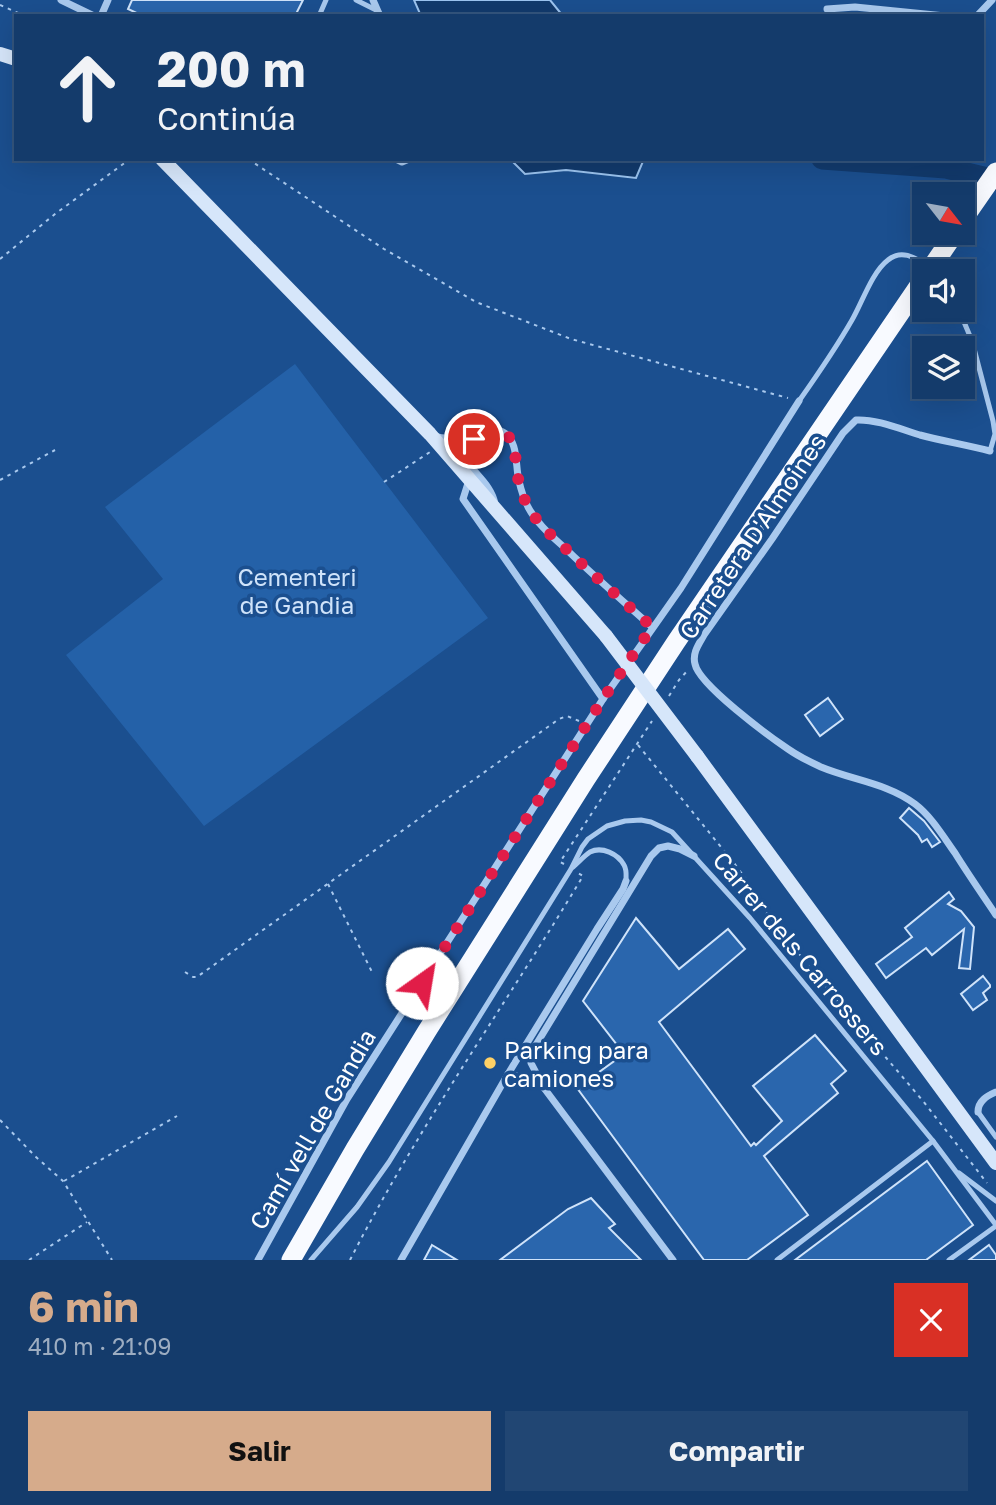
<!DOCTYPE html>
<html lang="es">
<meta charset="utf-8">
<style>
:root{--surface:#143b6b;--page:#214673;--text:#f1f3f6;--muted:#9dadc1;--line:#33557e;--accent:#d6ab8b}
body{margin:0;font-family:"Golos Text",sans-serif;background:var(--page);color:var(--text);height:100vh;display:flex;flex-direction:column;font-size:26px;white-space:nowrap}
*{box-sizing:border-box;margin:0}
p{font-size:23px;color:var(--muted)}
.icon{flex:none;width:38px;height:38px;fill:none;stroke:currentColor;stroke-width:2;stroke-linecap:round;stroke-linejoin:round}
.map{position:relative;height:1260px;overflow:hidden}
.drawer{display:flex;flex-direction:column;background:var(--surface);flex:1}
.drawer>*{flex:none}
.banner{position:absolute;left:14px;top:14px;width:970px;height:147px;border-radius:0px;box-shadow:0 7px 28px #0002,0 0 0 2px var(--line);background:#143b6b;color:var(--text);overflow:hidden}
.needle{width:46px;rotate:121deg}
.buttons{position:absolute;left:912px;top:182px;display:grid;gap:14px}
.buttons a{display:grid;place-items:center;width:63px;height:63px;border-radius:0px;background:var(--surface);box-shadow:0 7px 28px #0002,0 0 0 2px var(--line);font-size:35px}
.pin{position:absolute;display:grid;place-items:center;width:60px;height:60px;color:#fff;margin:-30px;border:4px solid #fff;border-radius:50%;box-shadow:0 2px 7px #0007}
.me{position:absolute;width:77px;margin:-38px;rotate:32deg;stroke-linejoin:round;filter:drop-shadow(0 0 5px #0008)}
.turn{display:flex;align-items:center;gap:24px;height:147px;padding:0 28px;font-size:32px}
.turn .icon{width:91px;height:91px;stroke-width:2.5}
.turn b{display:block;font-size:49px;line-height:60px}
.round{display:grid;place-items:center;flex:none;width:74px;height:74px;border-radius:0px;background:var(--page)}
.summary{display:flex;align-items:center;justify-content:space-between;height:119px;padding:0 28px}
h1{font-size:42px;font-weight:700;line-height:52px;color:var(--accent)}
.button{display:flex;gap:14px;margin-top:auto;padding:14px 28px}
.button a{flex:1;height:80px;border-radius:0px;background:var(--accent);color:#111;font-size:28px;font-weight:700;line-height:80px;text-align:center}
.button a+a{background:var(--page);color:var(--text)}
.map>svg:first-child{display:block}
.green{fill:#2461a8}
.water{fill:#123a6d;stroke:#9cc4f0;stroke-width:2}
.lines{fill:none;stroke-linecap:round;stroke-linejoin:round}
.river{stroke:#123a6d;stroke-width:21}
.building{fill:#2a66ad;stroke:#cfe3fa;stroke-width:2}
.path{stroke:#a9c9ee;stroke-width:2;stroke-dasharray:3.5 5;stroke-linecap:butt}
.service{stroke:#a9c9ee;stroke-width:5}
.minor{stroke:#a9c9ee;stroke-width:7}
.secondary{stroke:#d6e6fa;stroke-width:14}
.trunk{stroke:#f8faff;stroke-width:19}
.secondary-bridge{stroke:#d6e6fa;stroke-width:14}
.trunk-bridge{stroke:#f8faff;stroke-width:19}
.route{stroke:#e11d48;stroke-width:12;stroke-dasharray:0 21.6}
.poi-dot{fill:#ffd166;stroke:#1b4f8f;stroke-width:2.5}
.labels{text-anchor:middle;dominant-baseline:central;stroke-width:7;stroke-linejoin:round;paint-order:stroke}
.street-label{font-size:24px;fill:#fff;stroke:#1b4f8f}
.park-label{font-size:24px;fill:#cfe3fa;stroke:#1b4f8f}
.poi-label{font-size:24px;fill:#fff;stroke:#1b4f8f;text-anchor:start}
</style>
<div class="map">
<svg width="996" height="1260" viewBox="0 0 996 1260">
<rect width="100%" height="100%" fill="#1b4f8f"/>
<path class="green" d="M 295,364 L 488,618 L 204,826 L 66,655 L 163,579 L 105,507 Z"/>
<g class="water">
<path d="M 414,0 L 550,0 L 563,16 L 421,16 Z"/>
<path d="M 510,159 L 644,159 L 636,178 L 566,170 L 525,174 Z"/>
</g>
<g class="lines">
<path class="river" d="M 822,159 L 946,168 L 996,180"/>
</g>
<g class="building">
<path d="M 132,0 L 303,0 L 295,16 L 143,16 L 128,9 Z"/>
<path d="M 828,698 L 843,719 L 820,736 L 805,715 Z"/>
<path d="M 909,808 L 924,821 L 940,842 L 932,847 L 927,839 L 922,842 L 918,835 L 900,818 Z"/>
<path d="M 949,892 L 954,899 L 948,904 L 961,911 L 974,927 L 970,969 L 959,968 L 964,929 L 932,955 L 926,948 L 886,978 L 876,964 L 912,937 L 905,928 Z"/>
<path d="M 636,918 L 679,969 L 728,929 L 745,949 L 659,1022 L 751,1146 L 754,1143 L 756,1145 L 782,1121 L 753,1086 L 815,1035 L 846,1071 L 831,1084 L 838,1093 L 764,1156 L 808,1215 L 747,1260 L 704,1260 L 577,1088 L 624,1054 L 583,1001 Z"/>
<path d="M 983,976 L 990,985 L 990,987 L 983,993 L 987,1000 L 973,1010 L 961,994 Z"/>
<path d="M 927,1161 L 973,1225 L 926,1260 L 795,1260 Z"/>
<path d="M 591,1198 L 615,1224 L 609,1228 L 641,1260 L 500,1260 L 568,1209 Z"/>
<path d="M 432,1245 L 457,1260 L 424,1260 Z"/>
<path d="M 989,1245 L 996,1255 L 996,1260 L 969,1260 Z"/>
</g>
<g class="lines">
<g class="path">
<path d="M 0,5 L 25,16"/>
<path d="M 248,159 L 384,249 L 476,302 L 571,339 L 788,398"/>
<path d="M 0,259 L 55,214 L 130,159"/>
<path d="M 0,480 L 55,450"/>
<path d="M 384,482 L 430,452"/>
<path d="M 669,696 L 679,680 L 688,670"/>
<path d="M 638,745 L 734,863 L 751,886 L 761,906 L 757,913"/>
<path d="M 564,864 L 560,862 L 652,721"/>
<path d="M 328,884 L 373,974"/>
<path d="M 761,906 L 819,979 L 923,1101 L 987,1183"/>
<path d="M 185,972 L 193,977 L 197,977 L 559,719 L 567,716 L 579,721"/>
<path d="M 0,1120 L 36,1157 L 63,1181 L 112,1260"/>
<path d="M 64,1181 L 177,1116"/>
<path d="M 29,1260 L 87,1222"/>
<path d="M 350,1260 C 418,1127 506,1004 583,876 L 578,873"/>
</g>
<g class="service">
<path d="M 356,0 L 378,11"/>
<path d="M 319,16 L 326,0"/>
<path d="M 959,310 L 972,341 L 993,421 L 995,434 L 990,451"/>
<path d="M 799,401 C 818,374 836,348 852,320 C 862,303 872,272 888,260 C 901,249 914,257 927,265"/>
<path d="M 573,867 C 579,862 584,856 590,852 C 602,846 618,854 624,865 C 627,870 626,875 626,881"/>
<path d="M 978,1112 L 996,1137"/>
<path d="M 959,1173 L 996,1201"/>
<path d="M 311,1260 L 357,1207 L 389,1162 L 571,869 L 582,847 L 588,839 L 607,826 L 625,821 L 641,820 L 651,822 L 672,832 L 750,918 L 933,1141 L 996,1225"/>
<path d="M 777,1260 L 933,1141"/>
<path d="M 949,1260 L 996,1226"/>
</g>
<g class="minor">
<path d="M 61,0 L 94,16"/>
<path d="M 373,0 L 380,16"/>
<path d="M 827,9 L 855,7 L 945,16"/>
<path d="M 101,16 L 108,0"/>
<path d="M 977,16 L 992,0"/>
<path d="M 396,159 L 402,162 L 409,159"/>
<path d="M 482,432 C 444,465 489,471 495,504"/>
<path d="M 435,436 C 460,445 483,421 503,432 C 519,441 515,466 519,481 C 521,490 524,499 528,507 C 537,524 553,537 568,551 C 595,577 624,602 652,627"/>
<path d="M 990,451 C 966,445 943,441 920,435 C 900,429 877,419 856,420 L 843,433 L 772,539 L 704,635 C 699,644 692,653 695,664 C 699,685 769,736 788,749 C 798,756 810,762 821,767 C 852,780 887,783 915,804 C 931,816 943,836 955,853 C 968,874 982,894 996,915"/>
<path d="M 469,480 L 463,499 L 603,699"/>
<path d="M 508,1074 L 531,1080 L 544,1088 L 673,1260"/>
<path d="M 544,1088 L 531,1063 L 531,1053 L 651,856 L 659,848 L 668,846 L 680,849 L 694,856"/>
<path d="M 978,1112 C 978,1101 987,1096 996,1092"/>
<path d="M 258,1260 L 347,1099 L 603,699 L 681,588 L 799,401"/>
<path d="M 401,1260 L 508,1074 L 597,929 L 623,889 L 626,881"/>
</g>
<g class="secondary">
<path d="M 0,54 L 16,59"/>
<path d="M 162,159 L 430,434 L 606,636"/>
<path d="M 697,756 L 996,1163"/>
</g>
<g class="trunk">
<path d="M 962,221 L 996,172"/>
<path d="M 291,1260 L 355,1149 L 427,1031 L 586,779 L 676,642 L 924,278"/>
</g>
<path class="secondary-bridge" d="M 606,636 L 697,756"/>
<path class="trunk-bridge" d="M 929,271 L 955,233"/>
</g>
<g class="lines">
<path class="route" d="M 422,983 L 603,699 L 652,627 C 623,601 593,575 565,548 C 552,536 538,524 529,508 C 524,500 520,488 518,478 C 514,455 518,426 485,429 L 474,439"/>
</g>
<circle class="poi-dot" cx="490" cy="1063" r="7"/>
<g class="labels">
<g class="street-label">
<text transform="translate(752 536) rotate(-56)">Carretera D'Almoines</text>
<text transform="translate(801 953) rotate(50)">Carrer dels Carrossers</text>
<text transform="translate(312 1129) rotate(-60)">Camí vell de Gandia</text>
</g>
<g class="park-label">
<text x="297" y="576">Cementeri<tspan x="297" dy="28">de Gandia</tspan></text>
</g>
<g class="poi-label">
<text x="504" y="1049">Parking para<tspan x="504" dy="28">camiones</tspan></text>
</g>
</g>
</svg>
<div class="buttons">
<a><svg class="needle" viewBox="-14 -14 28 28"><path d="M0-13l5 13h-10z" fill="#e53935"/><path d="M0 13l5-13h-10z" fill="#9dadc1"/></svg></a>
<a><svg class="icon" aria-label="sound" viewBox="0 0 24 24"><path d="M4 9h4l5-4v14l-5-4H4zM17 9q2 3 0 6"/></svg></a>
<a><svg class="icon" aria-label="layers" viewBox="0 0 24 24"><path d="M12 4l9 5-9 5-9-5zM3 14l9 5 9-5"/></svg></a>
</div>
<div class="pin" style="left:474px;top:439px;background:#d93025"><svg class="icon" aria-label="arrive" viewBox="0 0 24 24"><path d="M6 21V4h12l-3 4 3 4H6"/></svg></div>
<svg class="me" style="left:422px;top:983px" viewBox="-20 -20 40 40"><circle r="19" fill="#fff"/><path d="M0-13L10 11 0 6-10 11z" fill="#e11d48"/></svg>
<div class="banner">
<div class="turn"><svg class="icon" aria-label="ahead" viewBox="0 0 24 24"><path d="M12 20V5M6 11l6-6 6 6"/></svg><div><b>200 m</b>Continúa</div></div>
</div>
</div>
<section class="drawer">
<div class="summary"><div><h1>6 min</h1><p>410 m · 21:09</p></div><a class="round" style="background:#d93025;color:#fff"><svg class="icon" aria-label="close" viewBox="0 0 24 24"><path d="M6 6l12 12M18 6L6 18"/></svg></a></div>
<div class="button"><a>Salir</a><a>Compartir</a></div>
</section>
